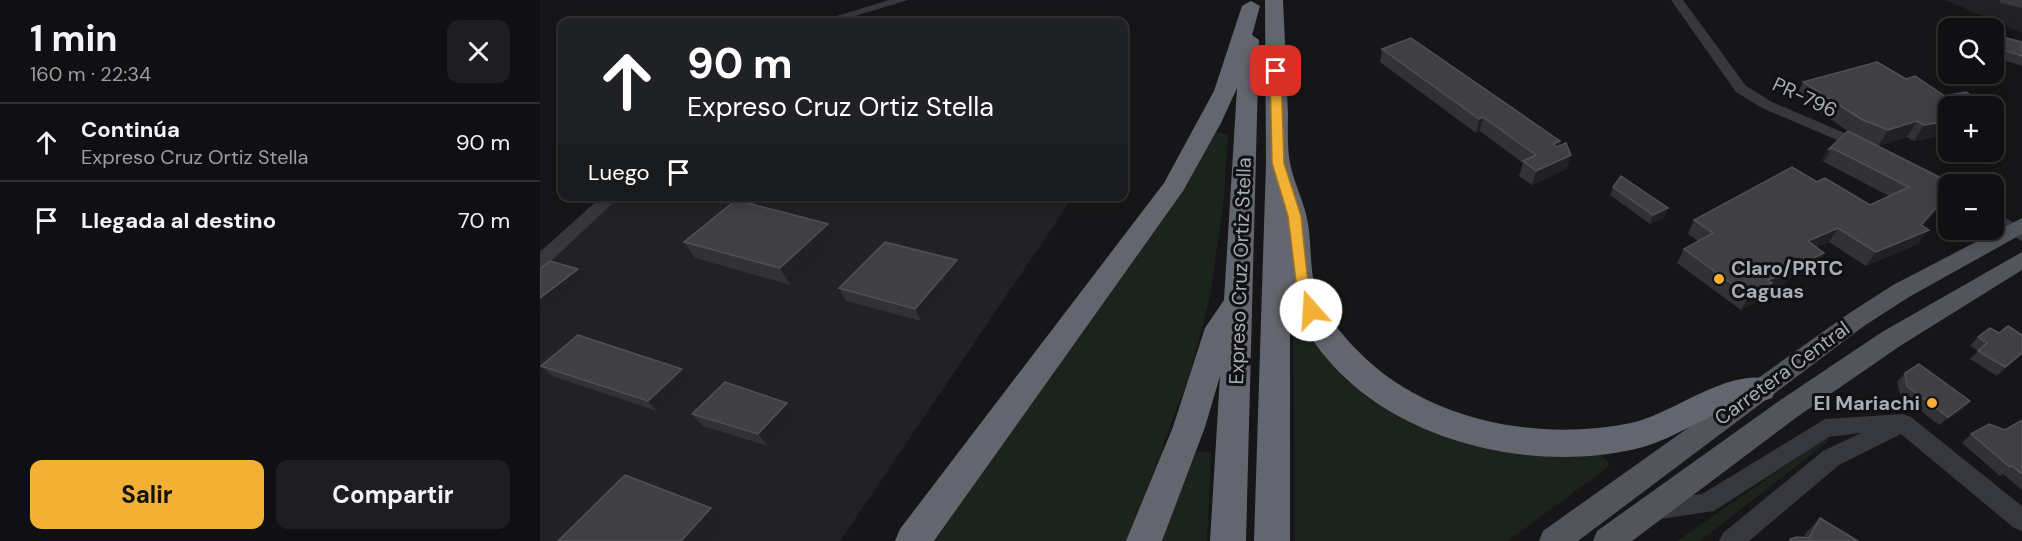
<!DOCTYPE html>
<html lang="es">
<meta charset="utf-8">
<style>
:root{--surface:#101012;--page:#1e1e20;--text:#f1f3f6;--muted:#9c9d9f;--line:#303032;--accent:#f2b134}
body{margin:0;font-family:"DM Sans",sans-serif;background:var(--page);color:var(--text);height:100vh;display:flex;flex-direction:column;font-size:22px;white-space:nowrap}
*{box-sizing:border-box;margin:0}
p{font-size:20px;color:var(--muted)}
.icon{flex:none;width:33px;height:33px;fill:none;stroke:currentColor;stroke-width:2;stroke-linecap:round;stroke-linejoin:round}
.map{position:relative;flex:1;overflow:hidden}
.details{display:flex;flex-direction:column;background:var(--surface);width:540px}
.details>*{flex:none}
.banner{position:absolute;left:18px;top:18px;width:570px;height:183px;border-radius:12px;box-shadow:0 3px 15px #0003,0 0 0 2px var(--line);background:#202124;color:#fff;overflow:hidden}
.fabs{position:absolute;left:1398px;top:18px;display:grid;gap:12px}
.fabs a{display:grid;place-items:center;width:66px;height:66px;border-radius:12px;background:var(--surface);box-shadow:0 3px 15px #0003,0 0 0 2px var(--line);font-size:30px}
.pin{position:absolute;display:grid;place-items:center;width:51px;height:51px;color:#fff;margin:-26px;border-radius:12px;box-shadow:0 3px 9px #0006}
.me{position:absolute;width:66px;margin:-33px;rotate:341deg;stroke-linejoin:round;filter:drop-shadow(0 0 4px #0008)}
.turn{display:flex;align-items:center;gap:21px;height:126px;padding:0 30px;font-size:27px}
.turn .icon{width:78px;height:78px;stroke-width:2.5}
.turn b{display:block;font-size:42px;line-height:51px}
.then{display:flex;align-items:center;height:57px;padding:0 30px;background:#0003;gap:12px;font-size:22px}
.round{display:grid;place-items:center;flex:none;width:63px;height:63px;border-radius:12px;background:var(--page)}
.overview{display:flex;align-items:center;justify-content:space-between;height:102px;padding:0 30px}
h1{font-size:36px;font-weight:700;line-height:45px}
.cta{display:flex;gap:12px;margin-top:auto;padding:12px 30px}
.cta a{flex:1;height:69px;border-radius:12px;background:var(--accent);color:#111;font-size:24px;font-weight:700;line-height:69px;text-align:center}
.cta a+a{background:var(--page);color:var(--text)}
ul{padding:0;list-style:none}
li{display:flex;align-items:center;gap:18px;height:78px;padding:0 30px;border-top:2px solid var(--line)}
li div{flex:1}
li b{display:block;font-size:22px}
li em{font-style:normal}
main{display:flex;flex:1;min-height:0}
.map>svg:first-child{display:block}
.built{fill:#222225}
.green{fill:#1c231d}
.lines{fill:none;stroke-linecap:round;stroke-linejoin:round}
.minor{fill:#37383d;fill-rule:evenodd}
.major{fill:#53555c;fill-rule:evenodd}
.highway{fill:#63666e;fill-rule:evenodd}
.wall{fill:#323236}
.shaded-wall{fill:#212124}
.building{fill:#3f3f44;stroke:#4f5156;stroke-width:1.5}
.route{fill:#f2b134;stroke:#9d7322;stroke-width:1.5}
.poi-dot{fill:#f2b134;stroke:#111113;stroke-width:2}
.labels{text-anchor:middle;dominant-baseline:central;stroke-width:6;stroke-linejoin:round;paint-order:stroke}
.street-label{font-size:20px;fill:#a8adb8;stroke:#111113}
.poi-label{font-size:20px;font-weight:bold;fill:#a8adb8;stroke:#111113;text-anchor:start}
</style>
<main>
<section class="details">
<div class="overview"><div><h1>1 min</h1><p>160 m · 22:34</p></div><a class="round"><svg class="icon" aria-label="close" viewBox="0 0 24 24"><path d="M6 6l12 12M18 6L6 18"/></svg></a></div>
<ul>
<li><svg class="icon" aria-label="ahead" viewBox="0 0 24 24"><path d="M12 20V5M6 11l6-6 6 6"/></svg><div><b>Continúa</b><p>Expreso Cruz Ortiz Stella</p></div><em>90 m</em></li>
<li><svg class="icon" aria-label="arrive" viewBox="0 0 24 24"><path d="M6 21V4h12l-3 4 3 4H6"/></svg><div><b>Llegada al destino</b></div><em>70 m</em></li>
</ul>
<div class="cta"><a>Salir</a><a>Compartir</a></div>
</section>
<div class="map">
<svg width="1482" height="541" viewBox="0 0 1482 541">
<rect width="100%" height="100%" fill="#161618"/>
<g class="built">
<path d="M 1405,0 L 1482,0 L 1482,33 Z"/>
<path d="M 82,197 L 533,197 L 300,541 L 0,541 L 0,250 Z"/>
</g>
<g class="green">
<path d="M 677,132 L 688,134 L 683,206 L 670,297 L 648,380 L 624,442 L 622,457 L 587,541 L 395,541 L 546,322 L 635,199 Z"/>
<path d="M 753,304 C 765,329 780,353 799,373 C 812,388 834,400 852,409 C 921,446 982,460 1060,455 L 1067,460 L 1069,466 L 968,541 L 755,541 Z"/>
<path d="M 1286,438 L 1289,439 L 1286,443 L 1160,541 L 1137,541 Z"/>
<path d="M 651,450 L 671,453 L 667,541 L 617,541 Z"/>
</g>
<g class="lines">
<g class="minor">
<path d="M 349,0 L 368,0 L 295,22 L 277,22 Z"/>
<path d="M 1131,0 L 1143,0 L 1206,86 L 1232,102 L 1328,143 L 1331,146 L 1328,149 L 1318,149 L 1222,108 L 1196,92 Z"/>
<path d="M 1459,0 L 1482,0 L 1482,8 L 1461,3 Z"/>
<path d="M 62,196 L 80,196 L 6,266 L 0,268 L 0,252 Z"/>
<path d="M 1454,212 L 1482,227 L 1482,241 L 1454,225 Z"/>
<path d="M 1363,414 L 1371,417 L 1482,506 L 1482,531 L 1474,528 L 1361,434 L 1299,465 L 1209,541 L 1179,541 L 1183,533 L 1283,451 L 1321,433 L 1289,437 L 1174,511 L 1114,520 L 1106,517 L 1102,509 L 1106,501 L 1162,494 L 1285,419 Z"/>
</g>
<g class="major">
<path d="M 1482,218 L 1482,234 L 1369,297 L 1324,326 L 1038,541 L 999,541 L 1003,531 L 1308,314 L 1353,285 Z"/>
<path d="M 1482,252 L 1482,270 L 1360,346 L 1257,417 L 1092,541 L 1053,541 L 1057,531 L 1239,401 L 1342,332 Z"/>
</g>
<g class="highway">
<path d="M 725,0 L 743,0 C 745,38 746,76 748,113 C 748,129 747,147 750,163 C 754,184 765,203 768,224 C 772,248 769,273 778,296 C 787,317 802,335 818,351 C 886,421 997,442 1091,423 C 1133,414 1190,366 1232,380 L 1236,389 L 1232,398 C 1218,403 1202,404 1188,409 C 1155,422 1126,443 1091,450 C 966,477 795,425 750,294 L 750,541 L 714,541 L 726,163 Z"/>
<path d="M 711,1 L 720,6 L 712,35 L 719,40 L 706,541 L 670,541 L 680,376 L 665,427 L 622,541 L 586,541 L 633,427 L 665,328 L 684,300 L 697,88 L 681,123 L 643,191 L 394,541 L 355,541 L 360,529 L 624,183 L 674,91 L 702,6 Z"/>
</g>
</g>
<g class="wall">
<path d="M 1454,35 L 1482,42 L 1482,66 L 1454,57 Z"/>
<path d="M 842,49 L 1020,141 L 1019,146 L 1027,169 L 992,185 L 979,176 L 983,163 L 940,131 L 936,133 L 840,62 Z"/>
<path d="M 1263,82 L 1408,106 L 1408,134 L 1374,141 L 1367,137 L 1338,146 L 1408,184 L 1408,190 L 1398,208 L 1382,226 L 1378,244 L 1326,266 L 1289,242 L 1276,247 L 1284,253 L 1275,267 L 1248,279 L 1245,284 L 1228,291 L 1224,297 L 1201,310 L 1137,263 L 1144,249 L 1158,241 L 1148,234 L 1154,220 L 1277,182 L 1330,205 L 1349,196 L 1284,162 L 1280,163 L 1288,150 L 1308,131 L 1256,97 Z"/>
<path d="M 1073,187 L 1128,208 L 1124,217 L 1110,224 L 1070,195 Z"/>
<path d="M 296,240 L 250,285 L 155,258 L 144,242 Z"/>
<path d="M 422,273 L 381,321 L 306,301 L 299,288 Z"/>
<path d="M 1459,333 L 1482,335 L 1482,354 L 1457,376 L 1430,359 L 1438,351 L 1430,346 L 1438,337 Z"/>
<path d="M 1,366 L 151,379 L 117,411 L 12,376 Z"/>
<path d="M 1365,373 L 1422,410 L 1399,425 L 1360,394 L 1357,382 Z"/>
<path d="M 247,403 L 256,415 L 228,446 L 163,426 L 152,414 Z"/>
<path d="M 1482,420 L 1482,490 L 1463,474 L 1460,476 L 1422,443 L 1431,434 L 1465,430 Z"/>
<path d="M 1280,518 L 1318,541 L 1248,541 L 1250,539 L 1264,537 L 1266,533 Z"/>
</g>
<g class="shaded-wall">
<path d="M 943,117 L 940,131 L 936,133 L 939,119 Z"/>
<path d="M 1377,121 L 1367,137 L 1338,146 L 1348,130 Z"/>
<path d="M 1408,121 L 1408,134 L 1374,141 L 1384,125 Z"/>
<path d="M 1020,141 L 1016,156 L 1013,144 Z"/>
<path d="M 1292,148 L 1284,162 L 1280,163 L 1288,150 Z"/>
<path d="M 1031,155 L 1027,169 L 992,185 L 996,171 Z"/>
<path d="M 1408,194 L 1398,208 L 1373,237 L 1389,230 L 1378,244 L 1326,266 L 1336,252 Z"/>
<path d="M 1128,208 L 1124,217 L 1110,224 L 1113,215 Z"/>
<path d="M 288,224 L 296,240 L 250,285 L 240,268 Z"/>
<path d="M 1298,228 L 1289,242 L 1259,255 L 1268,241 Z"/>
<path d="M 1284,253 L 1275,267 L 1248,279 L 1245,284 L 1228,291 L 1224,297 L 1201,310 L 1209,296 L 1228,280 L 1252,268 Z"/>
<path d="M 417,260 L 422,273 L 381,321 L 375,309 Z"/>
<path d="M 38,269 L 46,278 L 0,313 L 0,298 Z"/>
<path d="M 1482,353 L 1482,354 L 1457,376 L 1465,367 Z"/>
<path d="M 142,369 L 151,379 L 117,411 L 108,401 Z"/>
<path d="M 1430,401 L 1422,410 L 1399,425 L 1408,417 Z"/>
<path d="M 247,403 L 256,415 L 228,446 L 218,434 Z"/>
<path d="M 171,508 L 186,523 L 170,541 L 141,541 Z"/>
</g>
<g class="building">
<path d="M 1454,35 L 1482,42 L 1482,56 L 1454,47 Z"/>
<path d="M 871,38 L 1020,141 L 1013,144 L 1017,147 L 1026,143 L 1031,155 L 996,171 L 983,161 L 996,155 L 943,117 L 939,119 L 842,49 Z"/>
<path d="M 1337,62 L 1366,79 L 1375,76 L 1405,96 L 1426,92 L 1448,106 L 1408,106 L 1408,121 L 1384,125 L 1377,121 L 1348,130 L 1321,119 L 1263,82 Z"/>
<path d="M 1308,131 L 1413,184 L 1408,184 L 1408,187 L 1403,191 L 1408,194 L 1381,225 L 1389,230 L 1336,252 L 1298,228 L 1268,241 L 1284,253 L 1252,268 L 1254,270 L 1228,280 L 1232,283 L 1209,296 L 1144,249 L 1173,233 L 1154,220 L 1252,167 L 1277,182 L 1285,178 L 1330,205 L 1369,187 L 1292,148 L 1288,150 Z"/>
<path d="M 1081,176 L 1128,208 L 1113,215 L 1073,187 Z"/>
<path d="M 196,200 L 288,224 L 240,268 L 144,242 Z"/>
<path d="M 345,242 L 417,260 L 375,309 L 299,288 Z"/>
<path d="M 10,261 L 38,269 L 0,298 L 0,269 Z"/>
<path d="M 1468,326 L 1482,335 L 1482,353 L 1465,367 L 1438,351 L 1447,343 L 1438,337 L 1450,328 L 1459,333 Z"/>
<path d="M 38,335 L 142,369 L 108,401 L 1,366 Z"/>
<path d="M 1379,364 L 1430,401 L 1408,417 L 1367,386 L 1365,373 Z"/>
<path d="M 185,382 L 247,403 L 218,434 L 152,414 Z"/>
<path d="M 1482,420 L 1482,474 L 1472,466 L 1470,467 L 1431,434 L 1449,424 L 1465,430 Z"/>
<path d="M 85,475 L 171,508 L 141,541 L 18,541 Z"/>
<path d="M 1280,518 L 1318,541 L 1251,541 L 1250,539 L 1257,537 L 1269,538 Z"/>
</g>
<path class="route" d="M 736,68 L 741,71 L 744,163 L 761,216 L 767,274 L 772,298 L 778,310 L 771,316 L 766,314 L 758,298 L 748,216 L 732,163 L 730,71 Z"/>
<g class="poi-dot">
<circle cx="1179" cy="279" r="6"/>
<circle cx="1392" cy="403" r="6"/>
</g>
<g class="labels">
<g class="street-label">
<text transform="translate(1265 97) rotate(25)">PR-796</text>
<text transform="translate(700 271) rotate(-88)">Expreso Cruz Ortiz Stella</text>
<text transform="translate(1242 373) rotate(-36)">Carretera Central</text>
</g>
<g class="poi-label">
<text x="1191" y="268">Claro/PRTC<tspan x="1191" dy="23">Caguas</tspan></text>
<text x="1380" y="403" text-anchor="end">El Mariachi</text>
</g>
</g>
</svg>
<div class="fabs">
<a><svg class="icon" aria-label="search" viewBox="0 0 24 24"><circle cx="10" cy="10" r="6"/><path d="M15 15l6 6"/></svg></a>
<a>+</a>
<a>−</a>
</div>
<div class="pin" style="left:736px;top:71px;background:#d93025"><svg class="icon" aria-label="arrive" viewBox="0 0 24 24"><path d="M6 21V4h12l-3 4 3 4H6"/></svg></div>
<svg class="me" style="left:771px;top:310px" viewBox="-20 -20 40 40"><circle r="19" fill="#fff"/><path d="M0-13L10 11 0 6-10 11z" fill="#f2b134"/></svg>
<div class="banner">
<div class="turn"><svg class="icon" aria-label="ahead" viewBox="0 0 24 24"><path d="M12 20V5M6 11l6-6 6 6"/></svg><div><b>90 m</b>Expreso Cruz Ortiz Stella</div></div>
<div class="then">Luego<svg class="icon" aria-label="arrive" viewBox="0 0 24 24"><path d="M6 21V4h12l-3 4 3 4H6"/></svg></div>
</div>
</div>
</main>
